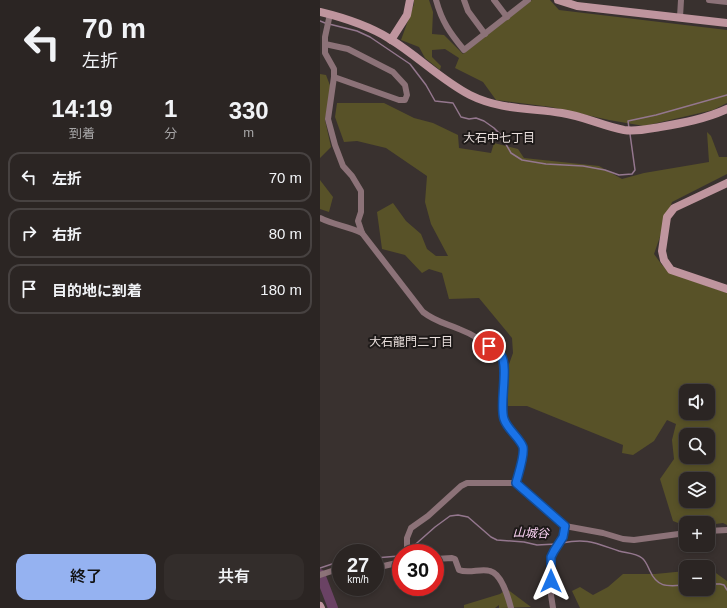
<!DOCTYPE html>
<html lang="ja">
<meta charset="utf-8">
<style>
:root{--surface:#2b2523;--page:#332d2b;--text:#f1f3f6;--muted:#a6a5a6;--line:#474241;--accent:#95b2f1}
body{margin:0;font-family:Arial,"Noto Sans JP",sans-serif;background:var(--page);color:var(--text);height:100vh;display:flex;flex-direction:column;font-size:15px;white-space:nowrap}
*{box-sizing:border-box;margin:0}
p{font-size:13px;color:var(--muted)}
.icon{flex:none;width:22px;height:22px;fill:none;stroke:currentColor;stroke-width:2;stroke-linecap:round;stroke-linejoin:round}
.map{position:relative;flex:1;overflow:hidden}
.details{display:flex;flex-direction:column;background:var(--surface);width:320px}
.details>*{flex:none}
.guide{background:#2b2523;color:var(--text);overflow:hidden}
.buttons{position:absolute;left:359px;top:384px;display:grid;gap:8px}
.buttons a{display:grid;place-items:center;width:36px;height:36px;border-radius:8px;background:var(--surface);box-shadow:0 2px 6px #0003,0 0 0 1px var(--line);font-size:20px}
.speed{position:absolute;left:12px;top:544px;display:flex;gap:8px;font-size:20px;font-weight:700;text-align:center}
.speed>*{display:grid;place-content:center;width:52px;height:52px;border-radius:50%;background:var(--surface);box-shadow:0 2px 6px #0003,0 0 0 1px var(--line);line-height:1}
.speed small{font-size:10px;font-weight:400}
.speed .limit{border:6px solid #d22;background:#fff;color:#111}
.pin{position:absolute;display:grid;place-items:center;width:34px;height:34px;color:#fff;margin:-17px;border:2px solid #fff;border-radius:50%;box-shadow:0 1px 4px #0007}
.me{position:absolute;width:44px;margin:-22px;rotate:0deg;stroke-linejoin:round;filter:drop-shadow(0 0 3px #0008)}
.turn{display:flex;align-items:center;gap:14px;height:84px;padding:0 16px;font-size:18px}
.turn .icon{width:52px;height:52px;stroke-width:2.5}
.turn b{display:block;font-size:28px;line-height:34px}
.eta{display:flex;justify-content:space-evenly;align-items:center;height:68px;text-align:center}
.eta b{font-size:24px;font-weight:600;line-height:28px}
.button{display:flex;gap:8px;margin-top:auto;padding:8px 16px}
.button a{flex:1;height:46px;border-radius:12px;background:var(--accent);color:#111;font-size:16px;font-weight:600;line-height:46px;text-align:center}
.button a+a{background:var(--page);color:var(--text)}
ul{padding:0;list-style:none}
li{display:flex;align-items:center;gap:12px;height:50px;margin:0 8px 6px;padding:0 8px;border:2px solid var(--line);border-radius:12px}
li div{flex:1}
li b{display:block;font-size:15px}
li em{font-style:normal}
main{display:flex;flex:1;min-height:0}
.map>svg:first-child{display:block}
.green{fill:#585228;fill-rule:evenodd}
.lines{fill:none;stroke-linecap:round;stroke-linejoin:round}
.stream{stroke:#94778e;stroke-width:1.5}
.river{stroke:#6a4264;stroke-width:10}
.street{stroke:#8c7278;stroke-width:6}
.secondary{stroke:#bf959e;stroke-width:8}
.route-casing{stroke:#114b97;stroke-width:10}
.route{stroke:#1a73e8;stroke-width:7}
.labels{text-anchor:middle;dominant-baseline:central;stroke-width:4;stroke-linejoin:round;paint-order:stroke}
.neighbourhood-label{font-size:12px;fill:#eae0dd;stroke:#1e1a19}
.water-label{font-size:12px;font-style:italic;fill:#fed5f6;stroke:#1e1a19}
</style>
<main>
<section class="details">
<div class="guide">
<div class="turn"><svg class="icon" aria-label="left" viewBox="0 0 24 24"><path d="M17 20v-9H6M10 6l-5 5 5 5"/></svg><div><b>70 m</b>左折</div></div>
</div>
<div class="eta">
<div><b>14:19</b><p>到着</p></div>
<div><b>1</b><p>分</p></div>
<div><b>330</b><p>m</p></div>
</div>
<ul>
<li><svg class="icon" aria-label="left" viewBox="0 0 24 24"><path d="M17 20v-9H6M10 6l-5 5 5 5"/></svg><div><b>左折</b></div><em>70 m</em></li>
<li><svg class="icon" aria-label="right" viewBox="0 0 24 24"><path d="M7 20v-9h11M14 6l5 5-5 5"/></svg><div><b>右折</b></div><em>80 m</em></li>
<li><svg class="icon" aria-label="arrive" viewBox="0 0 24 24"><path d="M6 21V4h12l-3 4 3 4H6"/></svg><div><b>目的地に到着</b></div><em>180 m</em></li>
</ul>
<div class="button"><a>終了</a><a>共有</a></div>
</section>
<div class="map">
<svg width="407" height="608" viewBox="0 0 407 608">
<rect width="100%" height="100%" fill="#39312f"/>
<g class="green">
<path d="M 94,0 L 109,0 L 113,12 L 112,34 L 124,35 L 143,54 L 212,0 L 230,0 L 239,10 L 407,30 L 407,103 L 393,110 L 324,126 L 289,120 L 231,107 L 176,100 L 163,82 L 135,68 L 139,58 L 125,49 L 112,50 L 112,57 L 121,66 L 120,70 L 105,58 L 99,47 L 81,40 L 94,4 Z"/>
<path d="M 0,74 L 6,75 L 11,88 L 5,120 L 11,147 L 0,158 Z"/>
<path d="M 17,103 L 64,103 L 94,118 L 113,123 L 138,135 L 139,148 L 171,153 L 174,143 L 198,149 L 204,158 L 279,166 L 302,179 L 324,173 L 389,162 L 387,132 L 391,136 L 399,157 L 407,157 L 407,174 L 352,202 L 334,254 L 342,265 L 364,278 L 407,293 L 407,525 L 403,523 L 388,525 L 388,523 L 366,523 L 366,526 L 353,521 L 340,479 L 354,459 L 352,440 L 356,424 L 347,420 L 334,441 L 313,455 L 302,453 L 303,445 L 207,406 L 188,406 L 188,367 L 193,353 L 192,338 L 159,298 L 129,299 L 122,273 L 109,269 L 102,273 L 85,255 L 62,249 L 57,212 L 73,203 L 86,221 L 101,234 L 107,249 L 116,256 L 128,256 L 111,224 L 105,202 L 107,176 L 66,148 L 37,141 L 24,142 L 15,117 ZM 366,391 L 388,391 L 388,413 L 366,413 ZM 366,435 L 388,435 L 388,457 L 366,457 ZM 366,479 L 388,479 L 388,501 L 366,501 Z"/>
<path d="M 0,180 L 13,197 L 9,212 L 0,209 Z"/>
<path d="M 389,568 L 407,581 L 407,608 L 260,608 L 252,591 L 260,587 L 273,595 L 288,587 L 303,574 L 335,574 L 366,571 L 366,589 L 388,589 L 388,569 Z"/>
<path d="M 187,589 L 211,607 L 179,608 L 179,605 L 175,608 L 144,608 L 144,605 L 180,594 Z"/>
</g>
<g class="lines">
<g class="stream">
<path d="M 0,21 L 5,23"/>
<path d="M 9,24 L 37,31 L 50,37 L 90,64 L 106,85 L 115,101 L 133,103 L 141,117 L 149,119 L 156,118 L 164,121 L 174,128 L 180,134 L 191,153 L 202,160 L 226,164 L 263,166 L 285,170 L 299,175 L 312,174 L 315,170 L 310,134"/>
<path d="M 309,128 L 308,121 L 336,115 L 407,95"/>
<path d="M 242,543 C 267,538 275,543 299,551 C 306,553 316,553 322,558 C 326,561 328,567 330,571 C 338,589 349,586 366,585"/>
<path d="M 89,550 L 115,527 L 130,516 L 138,515 L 148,517 L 171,537 L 177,540 L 204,542 L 217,545 L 236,544"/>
<path d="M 55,558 L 79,556 L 81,555"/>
<path d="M 0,568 L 21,561"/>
<path d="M 388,584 L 400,584 L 404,585 L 407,590"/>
</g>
<path class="river" d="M 0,574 L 13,608"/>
<g class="street">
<path d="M 116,0 C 122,22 130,33 144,50 L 208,0"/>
<path d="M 144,0 L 148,11 L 165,34"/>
<path d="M 174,0 L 187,17"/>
<path d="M 389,0 L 407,2"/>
<path d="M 10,14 L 5,37 L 5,53 L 14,69 L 14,77 L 8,119 L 15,145 L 23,166 L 32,176 L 41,191 L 41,212 L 38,221 L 42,233 L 103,312 C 116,322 125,323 139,329 C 155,335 169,345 181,355 C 188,376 179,397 184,418 C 186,428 199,436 202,446 C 205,454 198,475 197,483"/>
<path d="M 360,17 L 361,0"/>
<path d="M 5,44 L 28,49 L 73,72 L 85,85 L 87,95 L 85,100 L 79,100 L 14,77"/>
<path d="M 0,218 C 13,225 28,226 42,233"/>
<path d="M 388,531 L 407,530"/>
<path d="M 87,553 L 87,538 L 91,528 L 108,516 L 141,486 L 147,483 L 197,483 L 245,526 L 283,533 L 303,539 L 314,540 L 366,533"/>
<path d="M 115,559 L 132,558 L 135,559 L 139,570 C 149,574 161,568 170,571 C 182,574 188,597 191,608"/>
<path d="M 55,568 L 81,562"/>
<path d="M 0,575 L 21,568"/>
<path d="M 233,608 L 231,595 L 231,557 L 234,551 L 243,537 L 245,526"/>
</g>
<g class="secondary">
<path d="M 238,0 L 257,6 L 407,23"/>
<path d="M 0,12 C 25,18 49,26 70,39 C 98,56 121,80 150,95 C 180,110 210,108 242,113 C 263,116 283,126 304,130 C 316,132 328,129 340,127 C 363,123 385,119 407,109"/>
<path d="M 71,40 L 87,15 L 90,0"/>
<path d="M 407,183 L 354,208 L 347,217 L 342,251 L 344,260 L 351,270 L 407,289"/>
<path d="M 0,606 L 1,608"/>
</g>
</g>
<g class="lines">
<g class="route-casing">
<path id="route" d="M 169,346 C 173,348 179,352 181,355 C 189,367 179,405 184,419 C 187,429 200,438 203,447 C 205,455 198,475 196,483 L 245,526 L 243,537 L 234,551 L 231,557 L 231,581"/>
</g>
<use href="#route" class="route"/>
</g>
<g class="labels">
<g class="neighbourhood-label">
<text x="179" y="138">大石中七丁目</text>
<text x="91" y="342">大石龍門二丁目</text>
</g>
<g class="water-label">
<text transform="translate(211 533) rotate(2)">山城谷</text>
</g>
</g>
</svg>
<div class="buttons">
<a><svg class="icon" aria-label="sound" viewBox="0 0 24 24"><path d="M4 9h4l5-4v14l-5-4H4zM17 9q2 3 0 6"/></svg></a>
<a><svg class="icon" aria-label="search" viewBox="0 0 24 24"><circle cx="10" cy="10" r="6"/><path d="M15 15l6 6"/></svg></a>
<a><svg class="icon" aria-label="layers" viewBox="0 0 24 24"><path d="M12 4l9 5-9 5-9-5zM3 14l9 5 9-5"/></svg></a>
<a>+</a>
<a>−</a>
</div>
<div class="speed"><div>27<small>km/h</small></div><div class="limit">30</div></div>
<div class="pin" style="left:169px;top:346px;background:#d93025"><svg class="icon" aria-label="arrive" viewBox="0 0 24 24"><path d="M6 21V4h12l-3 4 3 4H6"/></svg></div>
<svg class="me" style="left:231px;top:581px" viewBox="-20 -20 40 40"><path d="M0-17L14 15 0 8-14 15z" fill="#1a73e8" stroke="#fff" stroke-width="4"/></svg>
</div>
</main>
